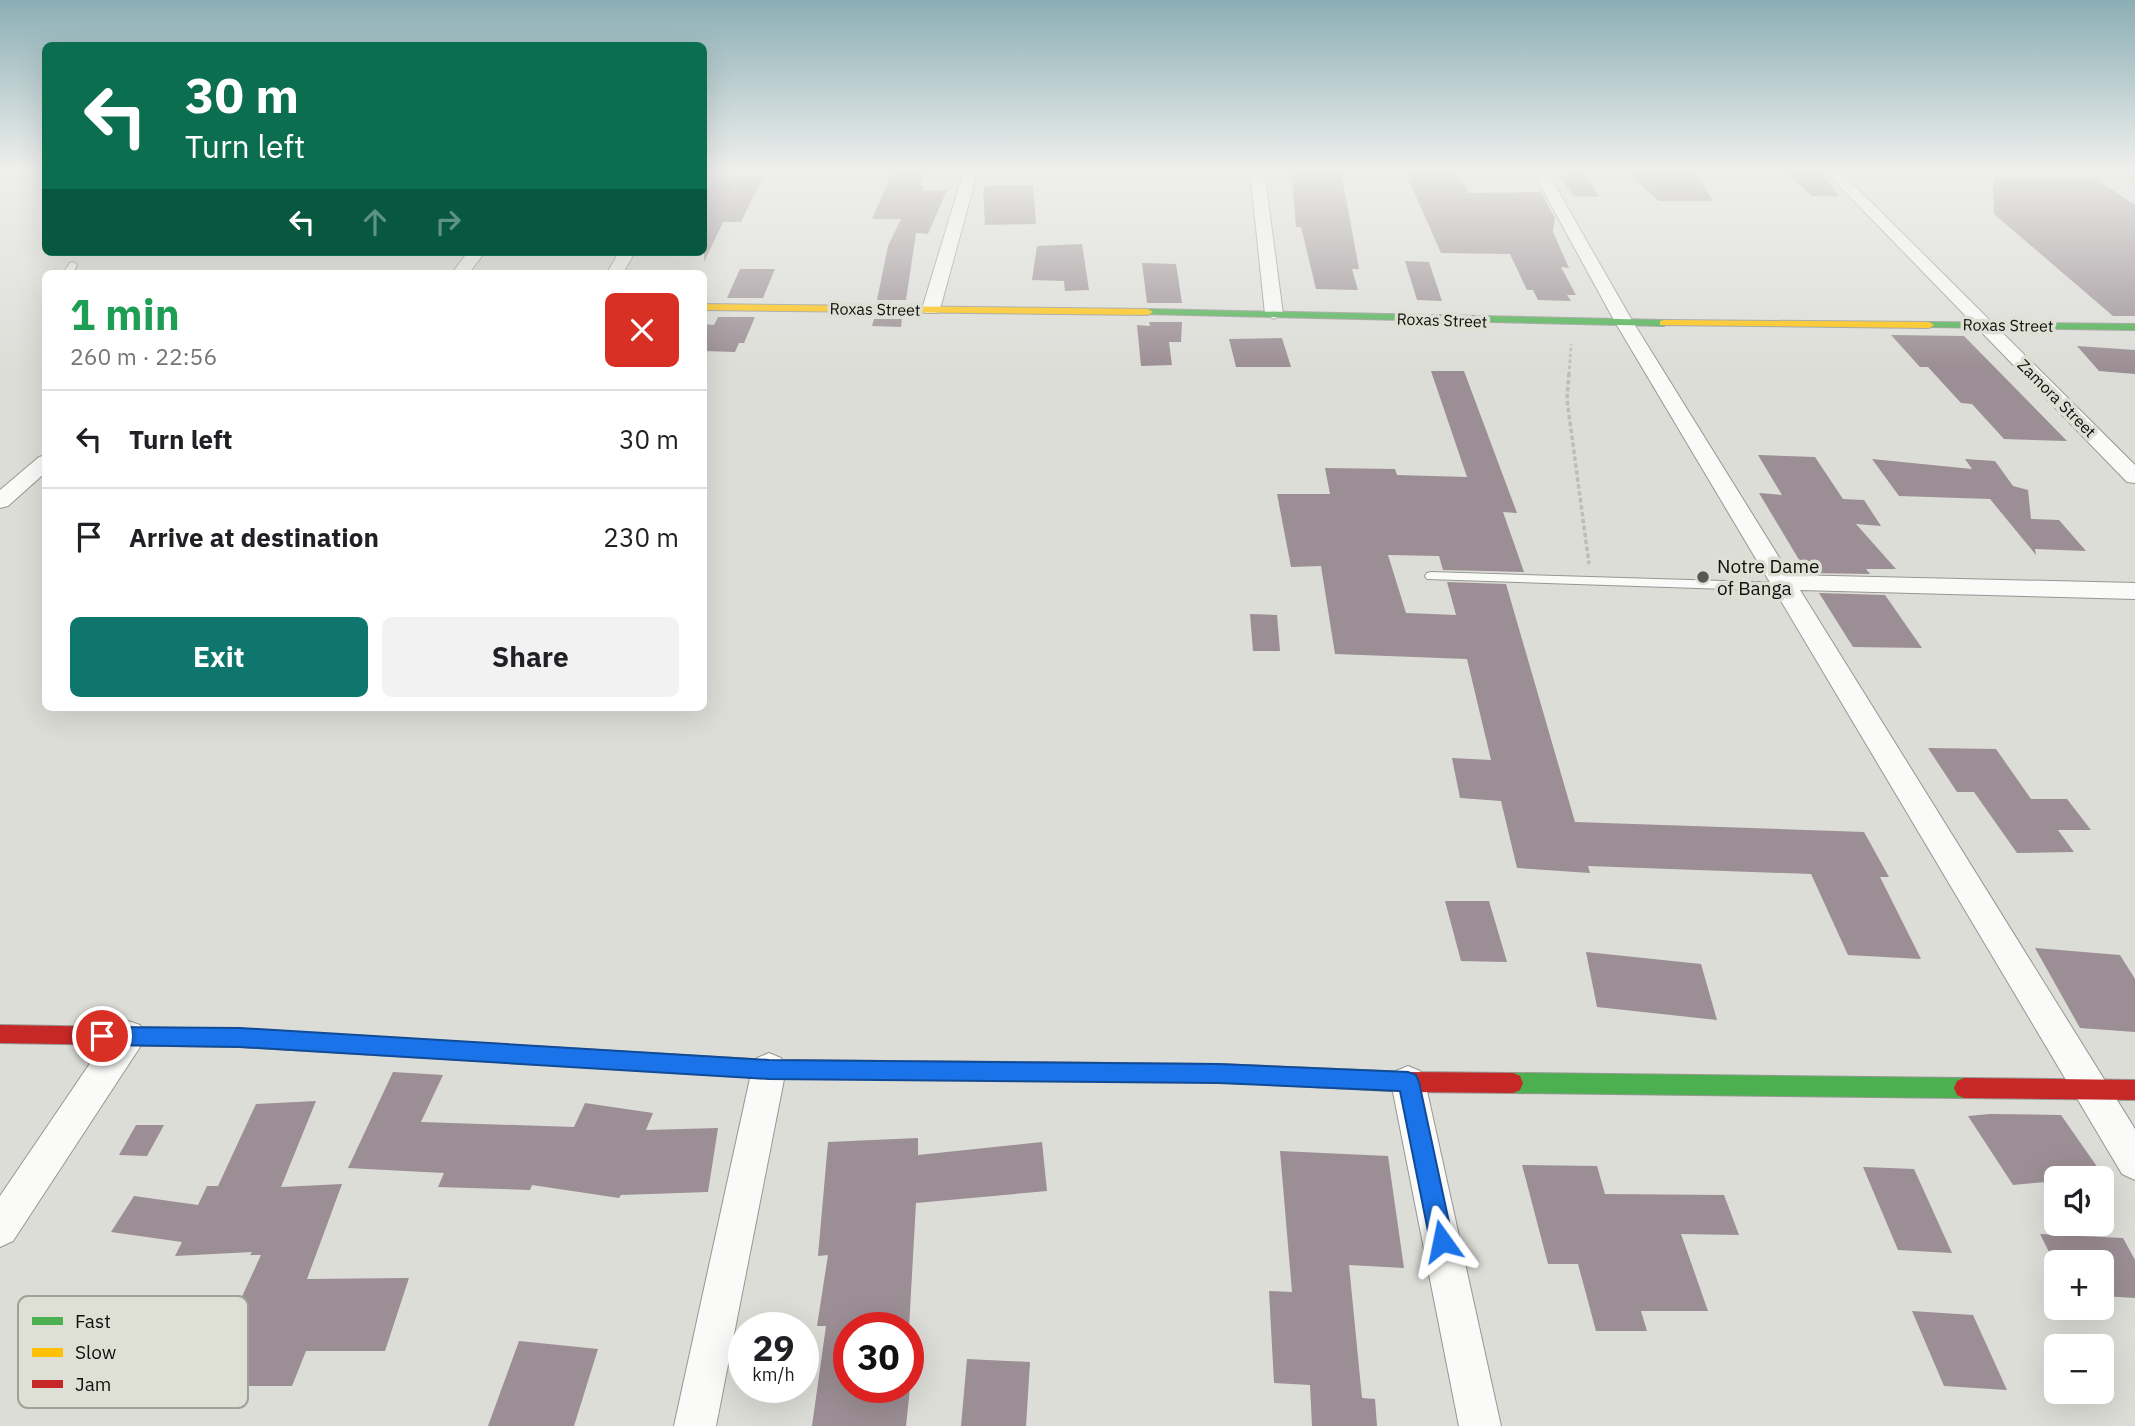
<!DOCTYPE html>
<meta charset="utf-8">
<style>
:root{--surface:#fff;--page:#f2f2f2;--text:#202124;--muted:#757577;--line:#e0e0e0;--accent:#0f766e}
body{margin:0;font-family:"IBM Plex Sans",sans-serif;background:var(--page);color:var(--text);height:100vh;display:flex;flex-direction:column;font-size:26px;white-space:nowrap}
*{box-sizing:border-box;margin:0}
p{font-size:23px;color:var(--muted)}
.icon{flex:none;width:38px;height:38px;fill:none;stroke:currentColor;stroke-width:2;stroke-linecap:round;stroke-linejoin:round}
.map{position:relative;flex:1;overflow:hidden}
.panel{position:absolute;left:42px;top:270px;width:665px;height:441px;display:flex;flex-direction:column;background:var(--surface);border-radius:10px;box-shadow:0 7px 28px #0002}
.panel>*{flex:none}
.hud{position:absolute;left:42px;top:42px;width:665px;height:214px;border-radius:10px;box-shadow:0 7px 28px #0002;background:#0b6e4f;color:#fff;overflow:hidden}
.buttons{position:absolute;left:2044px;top:1166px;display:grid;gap:14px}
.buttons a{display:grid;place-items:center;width:70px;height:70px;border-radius:10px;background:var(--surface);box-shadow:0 7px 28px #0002;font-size:35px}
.speed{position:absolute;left:728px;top:1312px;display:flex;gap:14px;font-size:35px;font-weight:700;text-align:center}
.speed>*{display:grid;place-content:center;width:91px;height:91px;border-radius:50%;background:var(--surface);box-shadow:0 7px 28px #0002;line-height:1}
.speed small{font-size:18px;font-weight:400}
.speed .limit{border:10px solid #d22;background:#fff;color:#111}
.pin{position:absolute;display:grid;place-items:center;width:60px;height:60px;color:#fff;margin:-30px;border:4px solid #fff;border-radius:50%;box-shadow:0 2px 7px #0007}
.me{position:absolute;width:77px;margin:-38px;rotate:348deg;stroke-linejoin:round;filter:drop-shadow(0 0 5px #0008)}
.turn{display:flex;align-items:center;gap:24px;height:147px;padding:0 28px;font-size:32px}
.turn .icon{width:91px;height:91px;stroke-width:2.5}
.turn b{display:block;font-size:49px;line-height:60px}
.lanes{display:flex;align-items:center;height:66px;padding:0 28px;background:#0003;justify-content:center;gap:35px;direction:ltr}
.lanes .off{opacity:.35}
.round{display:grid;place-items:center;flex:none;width:74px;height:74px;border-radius:10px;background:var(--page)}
.summary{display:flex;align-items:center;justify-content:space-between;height:119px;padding:0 28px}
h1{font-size:42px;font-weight:800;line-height:52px;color:#1e9e55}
.button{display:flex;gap:14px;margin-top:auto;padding:14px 28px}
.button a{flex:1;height:80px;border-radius:10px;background:var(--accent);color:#fff;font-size:28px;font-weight:800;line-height:80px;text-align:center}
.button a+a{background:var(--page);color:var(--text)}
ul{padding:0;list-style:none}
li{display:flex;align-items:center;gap:21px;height:98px;padding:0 28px;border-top:2px solid var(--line)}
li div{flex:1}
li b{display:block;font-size:26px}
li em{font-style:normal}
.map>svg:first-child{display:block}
.building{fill:#9b8e94}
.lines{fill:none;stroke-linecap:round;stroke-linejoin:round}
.lane-casing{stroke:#969792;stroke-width:2}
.street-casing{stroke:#969792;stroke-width:2}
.fast-casing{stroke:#969792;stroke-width:2}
.slow-casing{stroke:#969792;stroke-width:2}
.jam-casing{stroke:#969792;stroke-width:2}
.path-far1{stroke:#bdbdbb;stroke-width:2.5;stroke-dasharray:3.5 2.5;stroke-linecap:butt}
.path{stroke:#bdbdbb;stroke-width:3.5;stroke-dasharray:4.5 2.5;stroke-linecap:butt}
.lane{fill:#fafaf9;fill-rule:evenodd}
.street{fill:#fafaf9;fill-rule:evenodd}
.fast{fill:#4caf50;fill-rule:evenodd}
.slow{fill:#ffc107;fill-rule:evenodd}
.jam{fill:#c62828;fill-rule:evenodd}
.route{fill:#1a73e8;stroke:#114b97;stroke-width:2}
.poi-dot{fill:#575854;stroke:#dedfd5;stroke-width:2.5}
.labels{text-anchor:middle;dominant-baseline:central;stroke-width:7;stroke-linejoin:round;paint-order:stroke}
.far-street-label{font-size:16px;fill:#10110d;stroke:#dedfd5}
.poi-label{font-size:19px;fill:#10110d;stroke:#dedfd5;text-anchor:start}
.key{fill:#dedfd5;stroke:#a0a199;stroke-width:2}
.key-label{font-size:19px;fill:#10110d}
</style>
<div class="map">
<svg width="2135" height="1426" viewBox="0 0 2135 1426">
<rect width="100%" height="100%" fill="#dcddd7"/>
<g class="building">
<path d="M 893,170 L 926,170 L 921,185 L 924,186 L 923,191 L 947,190 L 928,234 L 916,233 L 906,300 L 877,300 L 888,246 L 901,219 L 872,219 Z"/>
<path d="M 1291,170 L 1341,171 L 1359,269 L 1352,269 L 1358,290 L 1316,289 L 1301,227 L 1296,227 Z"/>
<path d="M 1625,170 L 1694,170 L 1713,201 L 1659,201 Z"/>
<path d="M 1782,170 L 1820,170 L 1839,196 L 1812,196 Z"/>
<path d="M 1405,172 L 1458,173 L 1469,193 L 1541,192 L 1555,218 L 1553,232 L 1569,268 L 1561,267 L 1576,295 L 1567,295 L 1571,301 L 1538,300 L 1533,290 L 1527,290 L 1510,254 L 1441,253 Z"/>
<path d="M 1586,173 L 1599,197 L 1573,196 L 1559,175 Z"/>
<path d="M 715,175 L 763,176 L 741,222 L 723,222 L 704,262 L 704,195 Z"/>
<path d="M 1993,178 L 2095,178 L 2135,205 L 2135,316 L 2113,316 L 1994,214 Z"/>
<path d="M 1033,185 L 1036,224 L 985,225 L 983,190 L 986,186 Z"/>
<path d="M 1082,244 L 1089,290 L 1065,291 L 1064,281 L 1032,280 L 1037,246 Z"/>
<path d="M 1405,261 L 1429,262 L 1442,301 L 1417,300 Z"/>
<path d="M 1142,263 L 1176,264 L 1182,303 L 1147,303 Z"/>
<path d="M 740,269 L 775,269 L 763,298 L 727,298 Z"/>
<path d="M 718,317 L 755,317 L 744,343 L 739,343 L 735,352 L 704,351 L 704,324 L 714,325 Z"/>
<path d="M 874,319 L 902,319 L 901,327 L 872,326 Z"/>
<path d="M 1149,322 L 1182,322 L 1181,342 L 1169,342 L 1172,365 L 1141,366 L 1137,325 L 1150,326 Z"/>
<path d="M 1891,335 L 1964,336 L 2067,441 L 2004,439 L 1972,404 L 1961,403 L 1928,367 L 1920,367 Z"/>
<path d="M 1282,338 L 1291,367 L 1236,367 L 1229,339 Z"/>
<path d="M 2077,346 L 2135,350 L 2135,374 L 2099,371 Z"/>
<path d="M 1431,371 L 1464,371 L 1517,513 L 1503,512 L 1524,572 L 1443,570 L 1439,556 L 1388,555 L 1406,613 L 1456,615 L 1447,582 L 1506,584 L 1575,822 L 1864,832 L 1889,877 L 1880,877 L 1921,959 L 1848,955 L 1811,874 L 1588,866 L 1590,873 L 1517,868 L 1501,801 L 1460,798 L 1452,758 L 1491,760 L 1467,659 L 1335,654 L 1321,566 L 1291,567 L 1277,494 L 1330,494 L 1325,468 L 1395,469 L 1397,475 L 1467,477 Z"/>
<path d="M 1758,455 L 1815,457 L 1843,499 L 1864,500 L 1881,526 L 1856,524 L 1896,569 L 1866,569 L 1870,574 L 1807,573 L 1759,493 L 1782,495 Z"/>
<path d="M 1872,459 L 1972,469 L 1965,459 L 1995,461 L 2013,486 L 2028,490 L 2031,519 L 2059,520 L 2086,551 L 2035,549 L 2036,555 L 1990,499 L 1899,496 Z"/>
<path d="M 1819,593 L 1885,595 L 1922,648 L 1853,647 Z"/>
<path d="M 1250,614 L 1277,615 L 1280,651 L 1253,651 Z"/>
<path d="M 1928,748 L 1996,749 L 2031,799 L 2067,799 L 2091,830 L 2058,830 L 2074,852 L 2017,853 L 1974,792 L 1957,792 Z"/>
<path d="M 1445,901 L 1489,901 L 1507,962 L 1461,961 Z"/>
<path d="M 2035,948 L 2120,955 L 2135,979 L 2135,1032 L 2080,1028 Z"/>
<path d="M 1586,952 L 1701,964 L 1717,1020 L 1597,1007 Z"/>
<path d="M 393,1072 L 443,1075 L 421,1122 L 574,1127 L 585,1103 L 653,1113 L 646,1130 L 718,1128 L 708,1192 L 621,1195 L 619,1198 L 532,1185 L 530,1190 L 438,1187 L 444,1173 L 348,1168 Z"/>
<path d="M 316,1101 L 281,1187 L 342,1184 L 307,1279 L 409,1278 L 385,1351 L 306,1351 L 292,1386 L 201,1386 L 261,1255 L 250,1255 L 252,1252 L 175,1256 L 182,1242 L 111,1232 L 134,1196 L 198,1205 L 207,1186 L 218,1186 L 256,1104 Z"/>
<path d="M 1990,1114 L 2061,1115 L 2105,1178 L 2056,1178 L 2056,1181 L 2013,1185 L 1968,1116 Z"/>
<path d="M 136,1125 L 164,1125 L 147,1156 L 119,1155 Z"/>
<path d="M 918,1138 L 918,1155 L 1042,1142 L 1047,1191 L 916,1203 L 909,1328 L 849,1326 L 849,1388 L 910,1388 L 906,1426 L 812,1426 L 826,1326 L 817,1326 L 828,1255 L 818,1256 L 828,1142 Z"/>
<path d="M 1280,1151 L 1388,1156 L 1404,1268 L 1349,1265 L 1362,1398 L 1375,1399 L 1377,1426 L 1312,1426 L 1310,1385 L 1274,1383 L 1269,1291 L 1292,1292 Z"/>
<path d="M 1522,1165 L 1597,1166 L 1605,1194 L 1724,1195 L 1739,1235 L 1681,1234 L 1708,1311 L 1641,1311 L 1647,1331 L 1596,1331 L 1578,1264 L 1548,1264 Z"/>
<path d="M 1863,1167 L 1914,1169 L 1952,1253 L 1898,1250 Z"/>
<path d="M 2040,1234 L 2123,1238 L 2135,1260 L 2135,1298 L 2102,1296 L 2102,1262 L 2054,1262 Z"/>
<path d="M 1912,1311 L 1973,1315 L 2007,1390 L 1944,1386 Z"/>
<path d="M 519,1341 L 598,1349 L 574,1426 L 488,1426 Z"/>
<path d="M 967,1359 L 1030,1362 L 1026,1426 L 961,1426 Z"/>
</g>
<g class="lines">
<g class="lane-casing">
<g id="lane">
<path d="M 73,262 L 77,265 L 73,273 L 63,273 L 70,263 Z"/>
<path d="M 1431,572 L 1785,583 L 1791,587 L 1785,591 L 1427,579 L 1425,576 L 1427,573 Z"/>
</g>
</g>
<g class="street-casing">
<g id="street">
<path d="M 964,170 L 978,170 L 940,309 L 937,313 L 925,313 L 922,309 Z"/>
<path d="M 1250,170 L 1264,170 L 1283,314 L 1274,319 L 1265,314 Z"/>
<path d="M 1532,170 L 1546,170 L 1633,322 L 1790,575 L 2135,583 L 2135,599 L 1800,590 L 2135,1129 L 2135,1180 L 2122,1174 L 1615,322 Z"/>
<path d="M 1824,170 L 1839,170 L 2135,465 L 2135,483 L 2127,482 Z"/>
<path d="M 468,252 L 485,252 L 469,273 L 452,273 Z"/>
<path d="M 619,252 L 635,252 L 623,273 L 607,273 Z"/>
<path d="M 46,455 L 46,472 L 8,506 L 0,508 L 0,490 L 39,457 Z"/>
<path d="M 128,1021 L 140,1025 L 145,1036 L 140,1047 L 13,1241 L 0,1247 L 0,1196 L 116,1025 Z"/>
<path d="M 769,1053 L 781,1058 L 786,1069 L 716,1426 L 674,1426 L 752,1069 L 757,1058 Z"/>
<path d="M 1408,1066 L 1420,1071 L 1425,1082 L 1501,1426 L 1459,1426 L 1391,1082 L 1396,1071 Z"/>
</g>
</g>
<g class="fast-casing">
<g id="fast">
<path d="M 1148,309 L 1664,320 L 1669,323 L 1664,326 L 1144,314 L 1143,312 Z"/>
<path d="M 1929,322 L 2135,324 L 2135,330 L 1925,327 L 1925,323 Z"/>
<path d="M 531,1046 L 769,1060 L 1024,1062 L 1031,1064 L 1034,1071 L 1031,1078 L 1024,1080 L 769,1078 L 531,1064 L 524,1062 L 521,1055 L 524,1048 Z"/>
<path d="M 1513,1073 L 1964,1078 L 1971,1081 L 1974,1088 L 1971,1095 L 1964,1098 L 1513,1093 L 1506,1090 L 1503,1083 L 1506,1076 Z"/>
</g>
</g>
<g class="slow-casing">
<g id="slow">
<path d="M 2114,170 L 2123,170 L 2135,178 L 2135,185 Z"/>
<path d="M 704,304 L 1148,309 L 1153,312 L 1148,315 L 704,310 Z"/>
<path d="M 1664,320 L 1929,322 L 1934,325 L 1929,328 L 1660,325 L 1660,321 Z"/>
</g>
</g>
<g class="jam-casing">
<g id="jam">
<path d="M 0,1025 L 240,1029 L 531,1046 L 538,1048 L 541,1055 L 538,1062 L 531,1064 L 240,1047 L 0,1043 Z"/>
<path d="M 1024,1062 L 1218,1064 L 1408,1072 L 1513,1073 L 1520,1076 L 1523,1083 L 1520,1090 L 1513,1093 L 1408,1092 L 1218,1082 L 1024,1080 L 1017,1078 L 1014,1071 L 1017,1064 Z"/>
<path d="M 1964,1078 L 2135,1080 L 2135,1100 L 1964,1098 L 1957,1095 L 1954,1088 L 1957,1081 Z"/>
</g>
</g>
<path class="path-far1" d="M 1569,375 L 1571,344"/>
<path class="path" d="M 1569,373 L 1567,400 L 1589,564"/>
<use href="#lane" class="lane"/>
<use href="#street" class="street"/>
<use href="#fast" class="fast"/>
<use href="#slow" class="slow"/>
<use href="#jam" class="jam"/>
</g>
<linearGradient id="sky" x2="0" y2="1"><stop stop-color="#8baeb5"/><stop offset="0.46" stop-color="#eff0ed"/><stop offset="1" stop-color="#eff0ed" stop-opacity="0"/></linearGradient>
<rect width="2135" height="369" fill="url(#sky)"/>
<path class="route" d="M 102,1027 L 240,1028 L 769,1060 L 1218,1064 L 1408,1072 L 1416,1075 L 1419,1082 L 1453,1241 L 1450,1249 L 1442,1252 L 1434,1249 L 1430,1241 L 1400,1091 L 1218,1083 L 769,1079 L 240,1047 L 102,1045 L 95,1042 L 92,1036 L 95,1029 Z"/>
<circle class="poi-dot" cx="1703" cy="577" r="7"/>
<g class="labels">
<g class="far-street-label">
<text transform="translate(875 309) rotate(1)">Roxas Street</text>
<text transform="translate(1442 320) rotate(2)">Roxas Street</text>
<text transform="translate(2008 325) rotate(1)">Roxas Street</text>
<text transform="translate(2057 398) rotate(45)">Zamora Street</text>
</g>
<g class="poi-label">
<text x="1717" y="566">Notre Dame<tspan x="1717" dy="22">of Banga</tspan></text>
</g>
</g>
<rect x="18" y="1296" width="230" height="112" rx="10" class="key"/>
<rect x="32" y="1317" width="31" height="8" fill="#4caf50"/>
<rect x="32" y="1348" width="31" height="9" fill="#ffc107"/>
<rect x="32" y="1380" width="31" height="8" fill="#c62828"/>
<g class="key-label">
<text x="75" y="1328">Fast</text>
<text x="75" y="1359">Slow</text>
<text x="75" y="1391">Jam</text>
</g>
</svg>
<div class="buttons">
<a><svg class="icon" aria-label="sound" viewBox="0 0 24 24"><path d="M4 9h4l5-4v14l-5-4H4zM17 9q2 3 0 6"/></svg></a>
<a>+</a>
<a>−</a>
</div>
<div class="speed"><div>29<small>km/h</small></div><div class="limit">30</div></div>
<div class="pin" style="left:102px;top:1036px;background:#d93025"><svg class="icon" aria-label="arrive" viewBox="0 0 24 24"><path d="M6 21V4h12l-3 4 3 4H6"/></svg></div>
<svg class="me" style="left:1442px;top:1241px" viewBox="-20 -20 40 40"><path d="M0-17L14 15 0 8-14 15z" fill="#1a73e8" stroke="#fff" stroke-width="4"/></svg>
<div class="hud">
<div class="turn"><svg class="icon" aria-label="left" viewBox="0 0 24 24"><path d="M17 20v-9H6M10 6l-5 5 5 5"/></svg><div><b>30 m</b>Turn left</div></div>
<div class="lanes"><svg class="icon" aria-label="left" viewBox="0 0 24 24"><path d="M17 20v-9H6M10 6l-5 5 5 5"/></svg><svg class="icon off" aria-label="ahead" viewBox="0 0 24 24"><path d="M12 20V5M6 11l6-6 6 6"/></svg><svg class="icon off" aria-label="right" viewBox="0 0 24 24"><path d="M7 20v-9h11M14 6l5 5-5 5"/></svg></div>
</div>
<section class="panel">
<div class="summary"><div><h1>1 min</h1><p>260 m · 22:56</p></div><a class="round" style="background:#d93025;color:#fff"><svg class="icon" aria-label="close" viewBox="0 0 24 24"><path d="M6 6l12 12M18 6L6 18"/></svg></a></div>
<ul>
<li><svg class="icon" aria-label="left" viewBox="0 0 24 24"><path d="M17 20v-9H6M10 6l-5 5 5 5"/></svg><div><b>Turn left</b></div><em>30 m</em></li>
<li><svg class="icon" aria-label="arrive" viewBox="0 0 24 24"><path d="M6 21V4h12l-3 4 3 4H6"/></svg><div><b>Arrive at destination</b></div><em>230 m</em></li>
</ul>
<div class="button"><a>Exit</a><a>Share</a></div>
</section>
</div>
